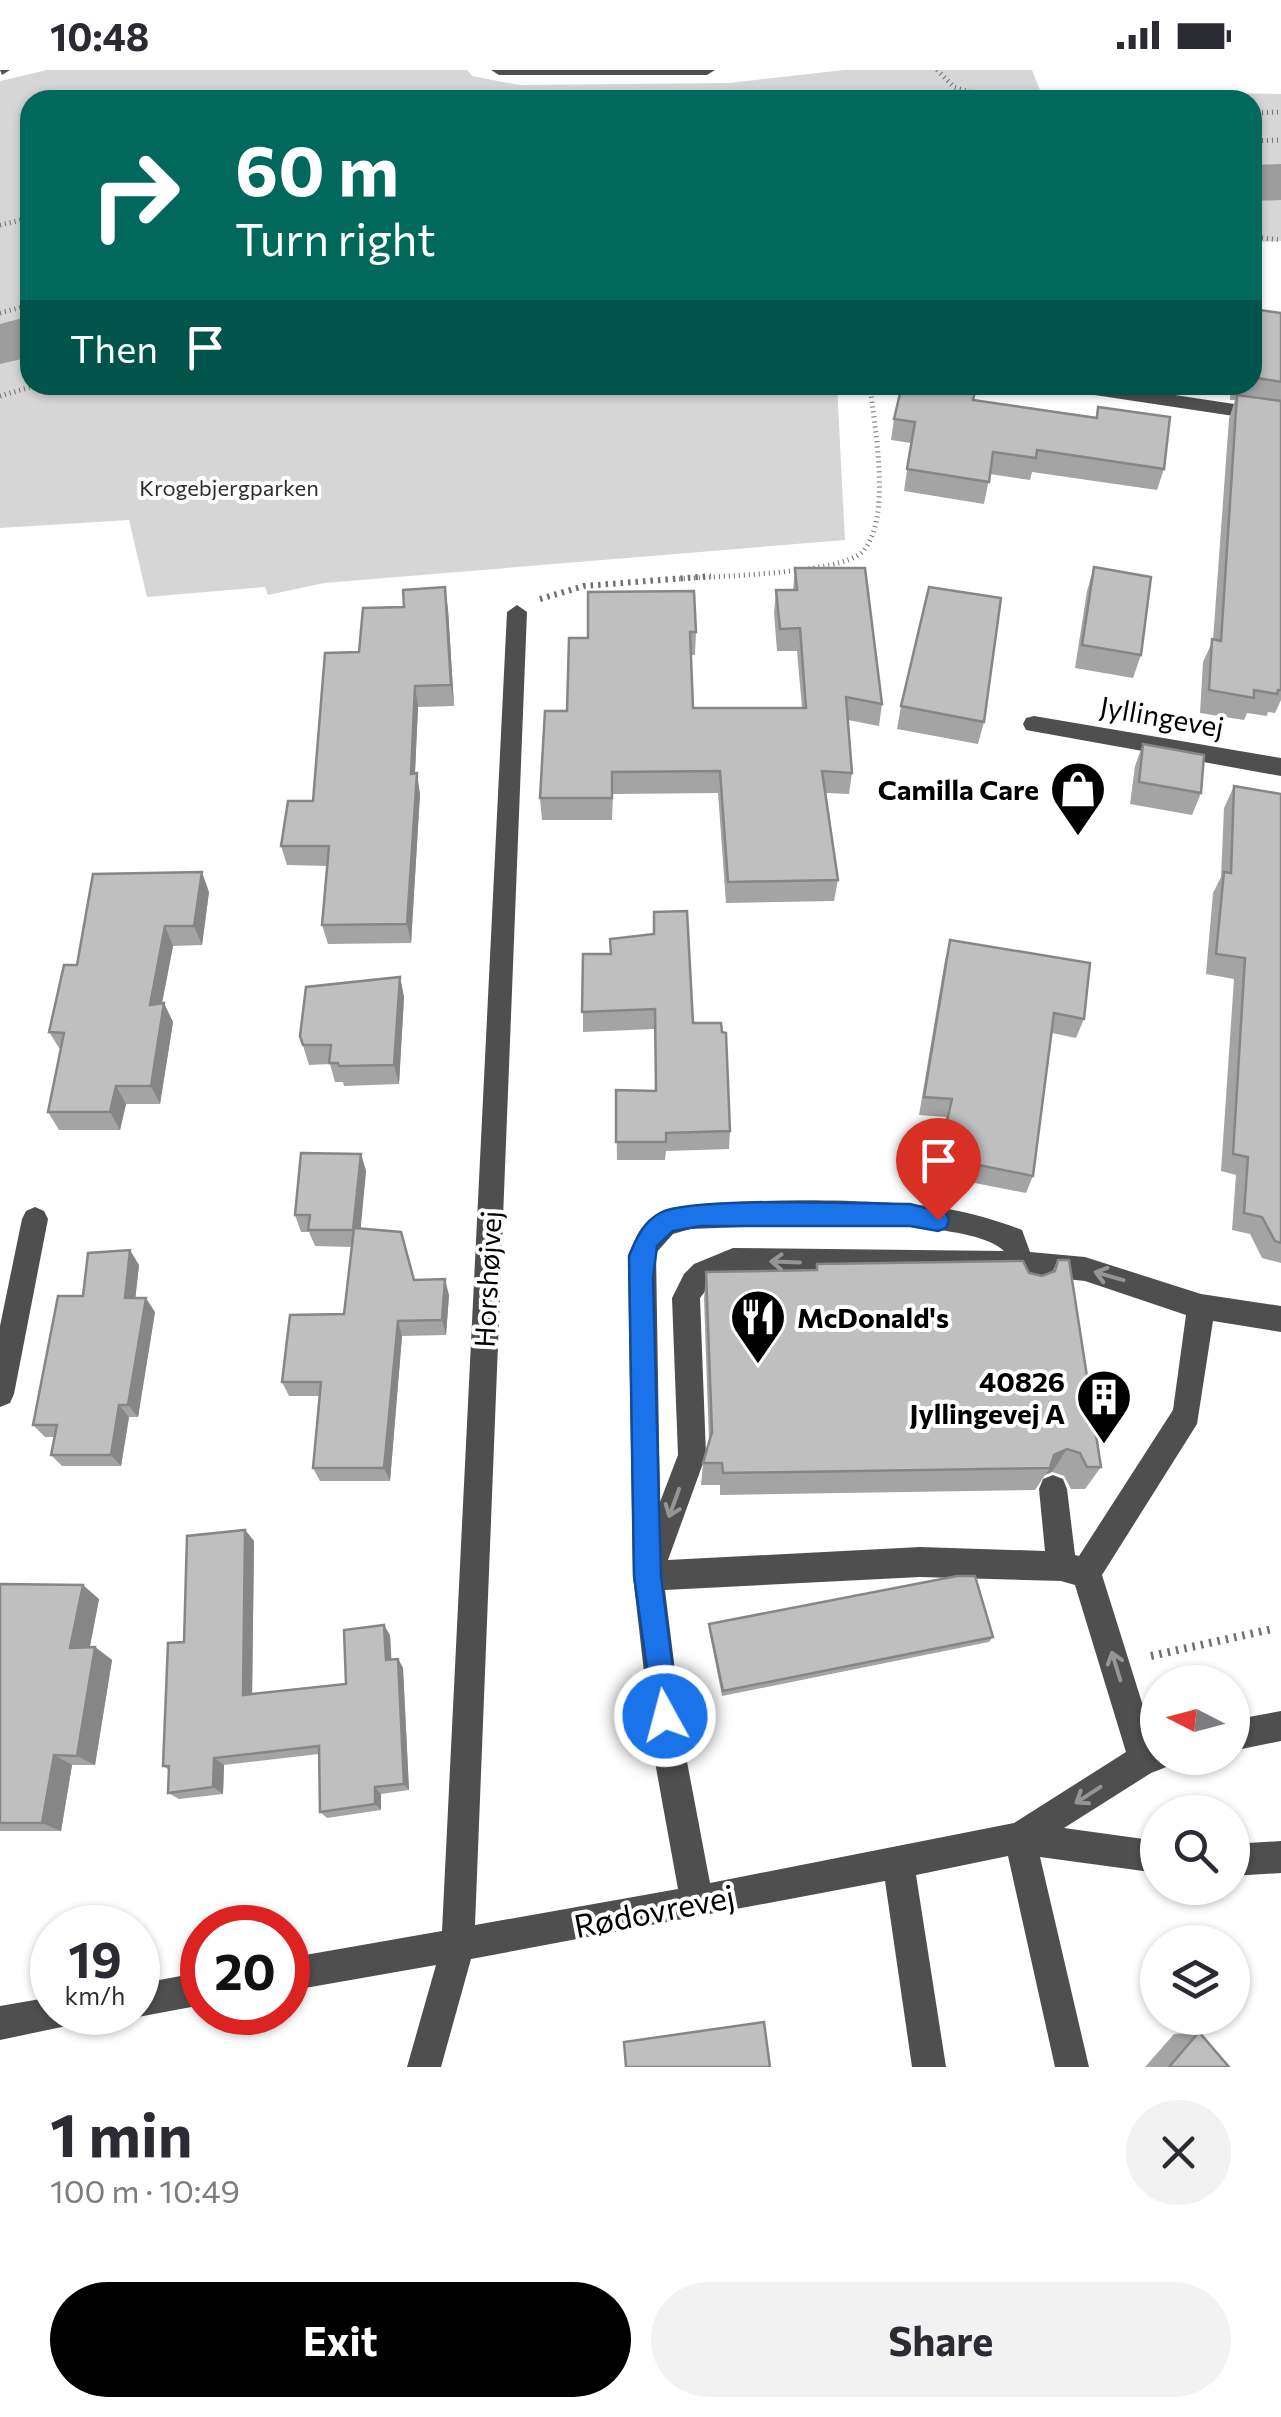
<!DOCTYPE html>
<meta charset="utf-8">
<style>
:root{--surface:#fff;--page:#f2f2f3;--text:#2b2b33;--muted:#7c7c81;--accent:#000}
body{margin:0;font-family:Commissioner,sans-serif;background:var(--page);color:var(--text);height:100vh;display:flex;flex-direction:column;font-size:38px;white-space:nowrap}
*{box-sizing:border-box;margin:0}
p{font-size:32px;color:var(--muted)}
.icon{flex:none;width:55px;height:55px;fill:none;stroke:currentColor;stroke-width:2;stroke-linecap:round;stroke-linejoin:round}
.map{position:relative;height:1997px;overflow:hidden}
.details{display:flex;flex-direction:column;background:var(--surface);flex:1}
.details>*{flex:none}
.top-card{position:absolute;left:20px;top:20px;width:1242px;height:305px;border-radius:30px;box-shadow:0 2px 8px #0004;background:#00695c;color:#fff;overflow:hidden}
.needle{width:65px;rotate:276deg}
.buttons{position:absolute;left:1140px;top:1595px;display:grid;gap:20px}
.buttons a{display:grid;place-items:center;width:110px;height:110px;border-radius:50%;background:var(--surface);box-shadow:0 2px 8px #0004;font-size:50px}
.speed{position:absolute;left:30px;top:1835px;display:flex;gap:20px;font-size:50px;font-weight:700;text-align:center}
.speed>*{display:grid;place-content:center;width:130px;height:130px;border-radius:50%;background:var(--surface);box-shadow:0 2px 8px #0004;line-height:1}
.speed small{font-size:25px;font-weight:400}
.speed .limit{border:15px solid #d22;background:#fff;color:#111}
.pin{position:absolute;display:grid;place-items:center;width:85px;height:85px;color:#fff;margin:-102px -42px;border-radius:50% 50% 50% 0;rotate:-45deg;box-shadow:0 0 10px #0007}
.pin .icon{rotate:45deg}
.me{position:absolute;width:110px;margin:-55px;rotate:353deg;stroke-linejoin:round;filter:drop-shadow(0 0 8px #0008)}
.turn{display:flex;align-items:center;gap:35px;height:210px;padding:0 50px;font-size:45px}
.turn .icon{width:130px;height:130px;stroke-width:2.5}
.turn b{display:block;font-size:70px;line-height:85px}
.then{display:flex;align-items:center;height:95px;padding:0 50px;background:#0003;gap:20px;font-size:38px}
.round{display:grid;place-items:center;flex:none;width:105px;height:105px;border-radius:52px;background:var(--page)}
.headline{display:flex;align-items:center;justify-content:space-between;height:170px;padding:0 50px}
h1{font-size:60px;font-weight:700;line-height:75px}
.cta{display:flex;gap:20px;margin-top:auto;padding:20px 50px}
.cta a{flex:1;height:115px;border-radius:60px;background:var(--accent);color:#fff;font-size:40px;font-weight:700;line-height:115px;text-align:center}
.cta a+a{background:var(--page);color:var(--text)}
.status{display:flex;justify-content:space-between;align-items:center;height:70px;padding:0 50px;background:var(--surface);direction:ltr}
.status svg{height:28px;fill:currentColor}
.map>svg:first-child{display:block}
.green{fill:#d6d6d6}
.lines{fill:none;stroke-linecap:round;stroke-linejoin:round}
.river{fill:#9d9d9d;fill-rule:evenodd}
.path-far2{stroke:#717171;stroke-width:5;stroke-dasharray:1 4;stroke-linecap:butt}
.path-far1{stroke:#717171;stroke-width:6;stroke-dasharray:2.5 5;stroke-linecap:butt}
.path{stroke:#717171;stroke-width:8;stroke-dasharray:2.5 6;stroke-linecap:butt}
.minor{fill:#4f4f4f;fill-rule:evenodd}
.wall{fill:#a4a4a4}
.shaded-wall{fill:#868686}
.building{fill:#bfbfbf;stroke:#868686;stroke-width:2.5}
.oneway{stroke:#959595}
.route{fill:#1a73e8;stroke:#114b97;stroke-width:2.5}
.labels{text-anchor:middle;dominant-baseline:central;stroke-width:8;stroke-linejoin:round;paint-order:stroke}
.far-park-label{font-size:22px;fill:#2d2d2d;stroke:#fff}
.street-label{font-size:28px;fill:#000;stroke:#fff}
.poi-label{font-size:28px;font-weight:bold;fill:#000;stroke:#fff;text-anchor:end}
.near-street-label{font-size:32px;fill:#000;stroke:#fff}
</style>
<div class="status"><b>10:48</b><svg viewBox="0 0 49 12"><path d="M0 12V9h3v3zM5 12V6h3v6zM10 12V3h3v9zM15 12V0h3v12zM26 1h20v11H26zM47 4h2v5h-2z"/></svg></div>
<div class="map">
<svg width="1281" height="1997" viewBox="0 0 1281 1997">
<rect width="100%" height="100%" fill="#fff"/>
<path class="green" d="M 47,0 L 467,0 L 472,6 L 520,15 L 729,13 L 844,0 L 1032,0 L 1040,20 L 1281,24 L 1281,171 L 1253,172 L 1252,30 L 30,30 L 30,315 L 837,315 L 845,470 L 324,513 L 268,525 L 265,517 L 147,527 L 129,450 L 0,458 L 0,11 Z"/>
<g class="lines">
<g class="river">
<path d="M 1281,94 L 1281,130 L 1252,131 L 1252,95 Z"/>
<path d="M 30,246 L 30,287 L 0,294 L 0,254 Z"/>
</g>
<g class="path-far2">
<path d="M 937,0 L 954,17 L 973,23"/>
<path d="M 798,30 L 979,25 L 1032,30"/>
<path d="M 1252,43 L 1281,42"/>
<path d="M 1252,71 L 1281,70"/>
<path d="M 0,155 L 30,148"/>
<path d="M 1252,167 L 1281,170"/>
<path d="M 0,243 L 30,235"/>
<path d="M 0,326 L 38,315"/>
<path d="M 679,509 C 714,506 841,504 862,482 C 893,449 874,357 870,315"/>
</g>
<path class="path-far1" d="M 540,529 L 584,516 L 711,506"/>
<path class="path" d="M 1151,1586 L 1272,1559"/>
<g class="minor">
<path d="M 0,0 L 10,0 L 2,5 Z"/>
<path d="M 491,0 L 715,0 L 707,5 L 499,5 Z"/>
<path d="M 1059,315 L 1109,315 L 1281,341 L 1281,353 L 1068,321 Z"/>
<path d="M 517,535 L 527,542 L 475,1855 L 678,1819 L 653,1681 L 633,1506 L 628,1186 C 634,1172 639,1157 653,1148 C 691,1123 891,1129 941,1138 C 969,1142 996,1150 1022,1160 L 1030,1182 L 1085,1187 L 1201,1224 L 1281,1236 L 1281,1262 L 1213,1251 L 1197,1354 L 1102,1505 L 1154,1671 L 1158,1670 L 1158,1688 L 1173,1688 L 1169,1696 L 1151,1703 L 1064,1758 L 1158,1771 L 1158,1803 L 1040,1787 L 1089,1997 L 1055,1997 L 1008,1786 L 916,1805 L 946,1997 L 912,1997 L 885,1811 L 471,1889 L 441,1997 L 407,1997 L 436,1895 L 288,1921 L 288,1888 L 442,1861 L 507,542 ZM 819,1154 C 859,1154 977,1154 1004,1181 L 733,1178 L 694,1194 L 684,1204 L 672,1228 L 678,1385 L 660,1432 L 656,1183 L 673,1164 L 690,1159 ZM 733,1202 L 1011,1206 L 1015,1216 L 1025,1219 L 1035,1216 L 1038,1206 L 1085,1211 L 1186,1245 L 1173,1340 L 1079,1486 L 1075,1485 L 1067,1419 L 1063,1409 L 1053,1405 L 1043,1409 L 1039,1419 L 1045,1481 L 920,1477 L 668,1490 L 706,1385 L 700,1228 L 713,1211 ZM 920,1507 L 1061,1511 L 1075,1515 L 1126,1682 L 1014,1753 L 710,1813 L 685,1681 L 665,1520 Z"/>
<path d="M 1034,646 L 1281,688 L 1281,706 L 1026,660 L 1023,654 L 1026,648 Z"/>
<path d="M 35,1137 L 44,1141 L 48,1149 L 14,1324 L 10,1333 L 0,1337 L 0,1256 L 22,1149 L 26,1141 Z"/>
<path d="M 1281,1641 L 1281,1671 L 1232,1681 L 1232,1650 Z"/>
<path d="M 1281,1771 L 1281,1803 L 1232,1806 L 1232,1774 Z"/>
<path d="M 202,1902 L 202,1935 L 138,1947 L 128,1942 L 138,1942 L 138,1914 Z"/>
<path d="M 52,1927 L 52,1942 L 81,1942 L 76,1954 L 0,1970 L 0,1936 Z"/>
</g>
</g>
<g class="wall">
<path d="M 1252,239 L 1281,243 L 1281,630 L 1275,643 L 1268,642 L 1267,646 L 1247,643 L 1244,650 L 1200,643 L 1203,592 L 1213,570 L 1229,349 L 1235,330 L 1230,330 L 1231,315 L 1252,315 Z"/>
<path d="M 973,330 L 1095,348 L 1098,337 L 1164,399 L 1157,420 L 1032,402 L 1030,410 L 990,404 L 984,434 L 904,421 L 911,373 L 891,370 L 894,349 Z"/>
<path d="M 1094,497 L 1141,585 L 1133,608 L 1075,598 L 1087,521 Z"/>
<path d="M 795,498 L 882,634 L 879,656 L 848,650 L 852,703 L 849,724 L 826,723 L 838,810 L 834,831 L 726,833 L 718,723 L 613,724 L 612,750 L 542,750 L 540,728 L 567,641 L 569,568 L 696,562 L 695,585 L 691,585 L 693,638 L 802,638 L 797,581 L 777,581 L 774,543 L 776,520 L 793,520 Z"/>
<path d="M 448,539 L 454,636 L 418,637 L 415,703 L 420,724 L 411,873 L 328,874 L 322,855 L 328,796 L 287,795 L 281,776 L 313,731 L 359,582 Z"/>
<path d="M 901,636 L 984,652 L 978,674 L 897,659 Z"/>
<path d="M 1143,674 L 1201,723 L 1192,745 L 1130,734 L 1135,696 Z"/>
<path d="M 1234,716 L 1281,724 L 1281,1193 L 1262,1188 L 1250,1164 L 1232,1160 L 1236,1105 L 1221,1101 L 1234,909 L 1206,904 L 1213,823 L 1221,807 L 1224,738 Z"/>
<path d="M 209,822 L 202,875 L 173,876 L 162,933 L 173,952 L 160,1034 L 126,1034 L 120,1060 L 59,1060 L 48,1042 L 61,981 L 49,962 L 77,895 Z"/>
<path d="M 950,870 L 1084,949 L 1076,968 L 1052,963 L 1033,1106 L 1026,1123 L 934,1105 L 946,1047 L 919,1045 L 945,890 Z"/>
<path d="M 583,884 L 693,953 L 730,1061 L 729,1079 L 666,1081 L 665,1090 L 617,1090 L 616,1020 L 655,1021 L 655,959 L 583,962 Z"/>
<path d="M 400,907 L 404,927 L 399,1014 L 344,1016 L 343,1012 L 335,1012 L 330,994 L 309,995 L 300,966 Z"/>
<path d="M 361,1084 L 366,1101 L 360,1158 L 414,1210 L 449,1225 L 446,1265 L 402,1266 L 390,1411 L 320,1411 L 313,1398 L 319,1326 L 289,1326 L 282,1312 L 344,1244 L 352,1177 L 315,1176 L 309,1162 L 301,1162 L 295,1145 Z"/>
<path d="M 1058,1190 L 1101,1397 L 1085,1419 L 1071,1419 L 1064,1406 L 1052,1402 L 1045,1405 L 1035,1420 L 720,1425 L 720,1415 L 701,1415 L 703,1393 L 709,1372 L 704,1229 L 706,1202 L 816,1200 L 817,1194 L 1029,1203 L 1042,1206 L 1052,1202 Z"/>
<path d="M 139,1195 L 135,1228 L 155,1242 L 138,1347 L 129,1347 L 121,1396 L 62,1396 L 51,1385 L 54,1367 L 45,1367 L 33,1355 L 83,1226 Z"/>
<path d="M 245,1460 L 254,1471 L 252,1624 L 346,1614 L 390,1565 L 391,1590 L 398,1589 L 403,1598 L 409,1720 L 381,1724 L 381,1740 L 327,1748 L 320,1742 L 319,1684 L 224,1695 L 223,1724 L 179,1729 L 168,1723 L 169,1700 L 163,1696 L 184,1572 Z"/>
<path d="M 0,1514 L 99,1529 L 90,1577 L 95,1577 L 112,1590 L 95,1695 L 72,1695 L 61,1761 L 0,1761 Z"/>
<path d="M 709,1554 L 993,1567 L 989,1572 L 722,1626 L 709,1560 Z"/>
<path d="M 1199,1962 L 1229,1997 L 1145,1997 L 1174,1964 Z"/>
</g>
<g class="shaded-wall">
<path d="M 445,517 L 448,539 L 454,636 L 451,615 Z"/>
<path d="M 415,616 L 418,637 L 414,724 L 411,704 Z"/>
<path d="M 417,703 L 420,724 L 411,873 L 407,854 Z"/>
<path d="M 202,802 L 209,822 L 202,875 L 194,856 Z"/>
<path d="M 165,856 L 173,876 L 158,954 L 150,935 Z"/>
<path d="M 400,907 L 404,927 L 399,1014 L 394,995 Z"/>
<path d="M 164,933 L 173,952 L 160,1034 L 151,1016 Z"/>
<path d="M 116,1016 L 126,1034 L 120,1060 L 110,1042 Z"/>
<path d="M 361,1084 L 366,1101 L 359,1177 L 353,1160 Z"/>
<path d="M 130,1180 L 139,1195 L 134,1241 L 125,1228 Z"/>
<path d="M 445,1209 L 449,1225 L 446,1265 L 442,1250 Z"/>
<path d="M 146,1228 L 155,1242 L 138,1347 L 128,1335 Z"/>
<path d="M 398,1251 L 402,1266 L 390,1411 L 384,1398 Z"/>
<path d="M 119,1335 L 129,1347 L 121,1396 L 111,1385 Z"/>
<path d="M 1067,1379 L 1052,1402 L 1045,1405 L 1050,1398 L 1054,1385 Z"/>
<path d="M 245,1460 L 254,1471 L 252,1633 L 243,1625 Z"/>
<path d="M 83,1515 L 99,1529 L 87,1590 L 70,1578 Z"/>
<path d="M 384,1555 L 390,1565 L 392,1599 L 386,1590 Z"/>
<path d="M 95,1577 L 112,1590 L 95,1695 L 77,1686 Z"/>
<path d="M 398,1589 L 403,1598 L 409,1720 L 404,1714 Z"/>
<path d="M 54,1685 L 72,1695 L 61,1761 L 42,1753 Z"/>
<path d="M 214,1688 L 224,1695 L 223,1724 L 213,1717 Z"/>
<path d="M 375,1717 L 381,1724 L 381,1740 L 375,1734 Z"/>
</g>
<g class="building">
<path d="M 1252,239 L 1281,243 L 1281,312 L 1252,307 Z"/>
<path d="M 902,315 L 960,315 L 976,318 L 973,330 L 1097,348 L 1098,337 L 1170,347 L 1164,399 L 1037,380 L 1036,388 L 993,382 L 989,412 L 907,399 L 915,352 L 894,349 Z"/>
<path d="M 1237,325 L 1281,331 L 1281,620 L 1278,620 L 1277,624 L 1254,620 L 1254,628 L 1209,620 L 1212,569 L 1221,571 Z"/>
<path d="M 1094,497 L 1151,507 L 1141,585 L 1082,575 Z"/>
<path d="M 795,498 L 865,498 L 882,634 L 846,627 L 852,703 L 822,701 L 838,810 L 728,812 L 720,701 L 612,702 L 612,728 L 540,728 L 545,641 L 567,641 L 569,568 L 588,568 L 588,522 L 694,521 L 696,562 L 690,562 L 693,638 L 806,638 L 800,558 L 780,559 L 776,520 L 797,520 Z"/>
<path d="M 445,517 L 451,615 L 415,616 L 411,704 L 417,703 L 407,854 L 322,855 L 329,776 L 281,776 L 288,731 L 313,731 L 325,583 L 359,582 L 363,538 L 404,537 L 403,520 Z"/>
<path d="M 929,517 L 1001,528 L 984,652 L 901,636 Z"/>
<path d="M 1143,674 L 1204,685 L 1201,723 L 1139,712 Z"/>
<path d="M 1234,716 L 1281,724 L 1281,1173 L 1275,1171 L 1262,1147 L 1244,1143 L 1248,1087 L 1233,1084 L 1245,888 L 1216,884 L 1224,802 L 1231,803 Z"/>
<path d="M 202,802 L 194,856 L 165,856 L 150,935 L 164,933 L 151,1016 L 116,1016 L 110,1042 L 48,1042 L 64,963 L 49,962 L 64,895 L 77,895 L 93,804 Z"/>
<path d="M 687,841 L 693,953 L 721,953 L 722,962 L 726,963 L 730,1061 L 666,1063 L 666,1072 L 616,1072 L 616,1020 L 656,1021 L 655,939 L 582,942 L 583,884 L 611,884 L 610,869 L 654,864 L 654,842 Z"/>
<path d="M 950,870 L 1090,893 L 1084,949 L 1054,943 L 1033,1106 L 939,1087 L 952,1029 L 924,1027 Z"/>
<path d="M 400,907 L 394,995 L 339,996 L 338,993 L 329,993 L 331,975 L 303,975 L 300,966 L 306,917 Z"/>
<path d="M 301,1083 L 361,1084 L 353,1160 L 308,1160 L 310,1145 L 295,1145 Z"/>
<path d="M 354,1158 L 401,1162 L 414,1210 L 445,1209 L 442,1250 L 398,1251 L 384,1398 L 313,1398 L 321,1312 L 282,1312 L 290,1245 L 344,1244 Z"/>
<path d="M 130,1180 L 125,1228 L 146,1228 L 128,1335 L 119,1335 L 111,1385 L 51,1385 L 57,1355 L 33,1355 L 58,1226 L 83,1226 L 88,1183 Z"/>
<path d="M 1058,1190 L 1069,1190 L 1101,1397 L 1087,1397 L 1080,1383 L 1067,1379 L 1054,1385 L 1050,1398 L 723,1403 L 722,1393 L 703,1393 L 712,1362 L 706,1202 L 817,1200 L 817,1194 L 1023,1191 L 1029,1203 L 1042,1206 L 1055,1201 Z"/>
<path d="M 245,1460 L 243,1625 L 346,1614 L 344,1560 L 384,1555 L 386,1590 L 398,1589 L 404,1714 L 375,1717 L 375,1734 L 320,1742 L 319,1676 L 214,1688 L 213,1717 L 168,1723 L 169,1696 L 163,1696 L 168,1573 L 184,1572 L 187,1466 Z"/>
<path d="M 957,1506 L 975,1506 L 993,1567 L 723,1621 L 709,1554 Z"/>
<path d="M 0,1514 L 83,1515 L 70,1578 L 95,1577 L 77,1686 L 54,1685 L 42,1753 L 0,1753 Z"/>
<path d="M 764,1952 L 770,1997 L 626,1997 L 624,1972 Z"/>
<path d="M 1199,1962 L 1229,1997 L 1169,1997 Z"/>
</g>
<defs><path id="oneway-shaft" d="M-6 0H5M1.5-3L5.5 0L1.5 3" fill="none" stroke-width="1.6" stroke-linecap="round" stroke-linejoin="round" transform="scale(2.5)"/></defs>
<g class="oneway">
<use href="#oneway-shaft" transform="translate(785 1192) rotate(-178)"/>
<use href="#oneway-shaft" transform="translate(1109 1206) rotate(-164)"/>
<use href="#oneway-shaft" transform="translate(674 1433) rotate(110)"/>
<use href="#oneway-shaft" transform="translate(1116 1596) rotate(-107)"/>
<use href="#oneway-shaft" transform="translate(1088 1725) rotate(147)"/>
</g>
<path class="route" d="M 910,1134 L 946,1143 L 949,1150 L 946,1158 L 938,1161 L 910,1156 L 701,1156 L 673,1161 L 657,1176 L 653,1208 L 661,1506 L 679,1646 L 675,1656 L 665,1660 L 655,1656 L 634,1506 L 629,1186 C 636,1169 643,1152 660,1143 C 689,1126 866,1134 910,1134 Z"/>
<defs>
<g id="shop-pin" transform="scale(2.875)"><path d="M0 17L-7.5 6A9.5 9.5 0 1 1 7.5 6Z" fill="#000" stroke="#fff"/><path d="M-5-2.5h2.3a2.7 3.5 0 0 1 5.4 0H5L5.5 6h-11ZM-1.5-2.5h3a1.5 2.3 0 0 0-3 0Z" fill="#fff"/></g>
<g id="restaurant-pin" transform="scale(2.875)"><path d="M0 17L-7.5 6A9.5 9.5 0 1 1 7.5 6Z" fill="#000" stroke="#fff"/><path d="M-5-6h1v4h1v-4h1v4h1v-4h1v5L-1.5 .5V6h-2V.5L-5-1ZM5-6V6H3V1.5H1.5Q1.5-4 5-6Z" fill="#fff"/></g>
<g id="building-pin" transform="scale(2.875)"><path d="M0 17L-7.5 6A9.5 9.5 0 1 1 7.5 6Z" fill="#000" stroke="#fff"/><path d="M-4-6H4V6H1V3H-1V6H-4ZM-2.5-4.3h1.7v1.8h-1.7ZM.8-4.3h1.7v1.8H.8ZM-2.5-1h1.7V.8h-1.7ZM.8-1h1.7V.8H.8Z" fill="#fff"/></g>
</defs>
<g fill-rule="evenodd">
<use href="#shop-pin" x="1078" y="719"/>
<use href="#restaurant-pin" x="758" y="1247"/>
<use href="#building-pin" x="1104" y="1327"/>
</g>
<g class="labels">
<g class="far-park-label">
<text x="229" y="417">Krogebjergparken</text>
</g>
<g class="street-label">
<text transform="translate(1162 646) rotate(10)">Jyllingevej</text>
<text transform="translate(487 1209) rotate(-87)">Horshøjvej</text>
</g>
<g class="poi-label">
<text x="1039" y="719">Camilla Care</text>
<text x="797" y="1247" text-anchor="start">McDonald's</text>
<text x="1065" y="1311">40826<tspan x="1065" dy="32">Jyllingevej A</tspan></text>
</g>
<g class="near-street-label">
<text transform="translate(654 1840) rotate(-11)">Rødovrevej</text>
</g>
</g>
</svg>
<div class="buttons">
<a><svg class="needle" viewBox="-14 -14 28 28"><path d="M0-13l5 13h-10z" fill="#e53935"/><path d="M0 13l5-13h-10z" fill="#7c7c81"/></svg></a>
<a><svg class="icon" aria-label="search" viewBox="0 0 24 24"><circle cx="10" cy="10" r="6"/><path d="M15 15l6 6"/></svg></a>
<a><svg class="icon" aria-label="layers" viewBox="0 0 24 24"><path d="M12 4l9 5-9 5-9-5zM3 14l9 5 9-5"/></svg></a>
</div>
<div class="speed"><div>19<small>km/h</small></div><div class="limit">20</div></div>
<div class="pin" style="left:938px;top:1150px;background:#d93025"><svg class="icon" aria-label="arrive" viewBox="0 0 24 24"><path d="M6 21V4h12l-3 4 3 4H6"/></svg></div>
<svg class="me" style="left:665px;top:1646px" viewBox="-20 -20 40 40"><circle r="17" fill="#1a73e8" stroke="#fff" stroke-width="3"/><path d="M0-11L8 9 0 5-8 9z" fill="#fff"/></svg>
<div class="top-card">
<div class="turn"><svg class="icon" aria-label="right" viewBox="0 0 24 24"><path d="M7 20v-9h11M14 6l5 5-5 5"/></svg><div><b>60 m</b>Turn right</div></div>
<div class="then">Then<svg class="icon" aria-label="arrive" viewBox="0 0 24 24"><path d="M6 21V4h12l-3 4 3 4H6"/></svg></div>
</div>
</div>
<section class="details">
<div class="headline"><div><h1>1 min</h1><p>100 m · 10:49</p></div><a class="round"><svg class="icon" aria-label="close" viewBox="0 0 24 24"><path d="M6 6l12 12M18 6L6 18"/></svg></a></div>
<div class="cta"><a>Exit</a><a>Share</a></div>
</section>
